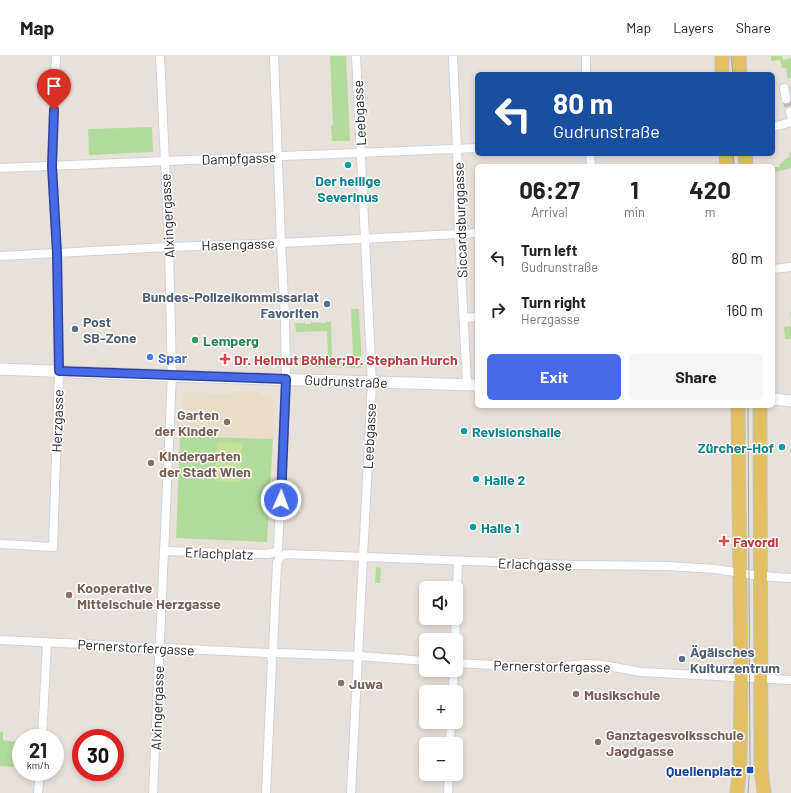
<!DOCTYPE html>
<meta charset="utf-8">
<style>
:root{--surface:#fff;--page:#f6f6f6;--text:#222;--muted:#767676;--line:#e0e0e0;--accent:#466ae8}
body{margin:0;font-family:Barlow,sans-serif;background:var(--page);color:var(--text);height:100vh;display:flex;flex-direction:column;font-size:15px;white-space:nowrap}
*{box-sizing:border-box;margin:0}
p{font-size:13px;color:var(--muted)}
.icon{flex:none;width:22px;height:22px;fill:none;stroke:currentColor;stroke-width:2;stroke-linecap:round;stroke-linejoin:round}
.map{position:relative;flex:1;overflow:hidden}
.details{position:absolute;left:475px;top:108px;width:300px;height:244px;display:flex;flex-direction:column;background:var(--surface);border-radius:6px;box-shadow:0 2px 6px #0003}
.details>*{flex:none}
.top-card{position:absolute;left:475px;top:16px;width:300px;height:84px;border-radius:6px;box-shadow:0 2px 6px #0003;background:#1a4fa0;color:#fff;overflow:hidden}
.tools{position:absolute;left:419px;top:525px;display:grid;gap:8px}
.tools a{display:grid;place-items:center;width:44px;height:44px;border-radius:6px;background:var(--surface);box-shadow:0 2px 6px #0003;font-size:20px}
.speed{position:absolute;left:12px;top:673px;display:flex;gap:8px;font-size:20px;font-weight:700;text-align:center}
.speed>*{display:grid;place-content:center;width:52px;height:52px;border-radius:50%;background:var(--surface);box-shadow:0 2px 6px #0003;line-height:1}
.speed small{font-size:10px;font-weight:400}
.speed .limit{border:6px solid #d22;background:#fff;color:#111}
.pin{position:absolute;display:grid;place-items:center;width:34px;height:34px;color:#fff;margin:-41px -17px;border-radius:50% 50% 50% 0;rotate:-45deg;box-shadow:0 0 4px #0007}
.pin .icon{rotate:45deg}
.me{position:absolute;width:44px;margin:-22px;rotate:2deg;stroke-linejoin:round;filter:drop-shadow(0 0 3px #0008)}
.turn{display:flex;align-items:center;gap:14px;height:84px;padding:0 12px;font-size:18px}
.turn .icon{width:52px;height:52px;stroke-width:2.5}
.turn b{display:block;font-size:28px;line-height:34px}
.eta{display:flex;justify-content:space-evenly;align-items:center;height:68px;text-align:center}
.eta b{font-size:24px;font-weight:700;line-height:28px}
.primary-button{display:flex;gap:8px;margin-top:auto;padding:8px 12px}
.primary-button a{flex:1;height:46px;border-radius:6px;background:var(--accent);color:#fff;font-size:16px;font-weight:700;line-height:46px;text-align:center}
.primary-button a+a{background:var(--page);color:var(--text)}
ul{padding:0;list-style:none}
li{display:flex;align-items:center;gap:12px;height:52px;padding:0 12px}
li div{flex:1}
li b{display:block;font-size:15px}
li em{font-style:normal}
header{display:flex;align-items:center;gap:24px;box-sizing:border-box;height:56px;padding:0 20px;background:var(--surface);border-bottom:1px solid var(--line)}
header strong{font-size:19px}
nav{display:flex;gap:22px;margin-inline-start:auto;font-size:14px}
.map>svg:first-child{display:block}
.education{fill:#e9ddc9}
.green{fill:#b2db9a}
.pitch{fill:#c4e196}
.lines{fill:none;stroke-linecap:round;stroke-linejoin:round}
.minor-tunnel{stroke:#c1bcb5;stroke-width:8;stroke-dasharray:8 4;stroke-linecap:butt}
.minor-casing{stroke:#cfd2df;stroke-width:10}
.secondary-casing{stroke:#cfd2df;stroke-width:13}
.primary-casing{stroke:#c3c3c3;stroke-width:15}
.minor{stroke:#fff;stroke-width:8}
.secondary{stroke:#fff;stroke-width:11}
.primary{stroke:#e2c064;stroke-width:13}
.tram{stroke:#9da0af;stroke-width:1}
.route-casing{stroke:#2e4597;stroke-width:10}
.route{stroke:#466ae8;stroke-width:7}
.culture-dot{fill:#0f9aa8;stroke:#fff;stroke-width:1.5}
.service-dot{fill:#5c6f8a;stroke:#fff;stroke-width:1.5}
.leisure-dot{fill:#2e9e5b;stroke:#fff;stroke-width:1.5}
.shop-dot{fill:#3f7fe0;stroke:#fff;stroke-width:1.5}
.health-dot{fill:#e0444e;stroke:#fff;stroke-width:1.5}
.education-dot{fill:#8d6e63;stroke:#fff;stroke-width:1.5}
.transit-dot{fill:#1a4fb4;stroke:#fff;stroke-width:1.5}
.labels{text-anchor:middle;dominant-baseline:central;stroke-width:3;stroke-linejoin:round;paint-order:stroke}
.street-label{font-size:14px;fill:#272727;stroke:#fff}
.culture-label{font-size:14px;font-weight:bold;fill:#0d838f;stroke:#fff;text-anchor:start}
.service-label{font-size:14px;font-weight:bold;fill:#4e5e75;stroke:#fff;text-anchor:start}
.leisure-label{font-size:14px;font-weight:bold;fill:#27864d;stroke:#fff;text-anchor:start}
.shop-label{font-size:14px;font-weight:bold;fill:#366cbe;stroke:#fff;text-anchor:start}
.health-label{font-size:14px;font-weight:bold;fill:#be3a42;stroke:#fff;text-anchor:start}
.education-label{font-size:14px;font-weight:bold;fill:#785e54;stroke:#fff;text-anchor:start}
.transit-label{font-size:14px;font-weight:bold;fill:#164399;stroke:#fff;text-anchor:end}
</style>
<header>
<strong>Map</strong>
<nav><a>Map</a><a>Layers</a><a>Share</a></nav>
</header>
<div class="map">
<svg width="791" height="737" viewBox="0 0 791 737">
<rect width="100%" height="100%" fill="#e8e1d9"/>
<path class="education" d="M 234,335 L 259,336 L 260,339 L 268,339 L 268,341 L 274,342 L 273,383 L 180,380 L 183,336 L 234,338 Z"/>
<g class="green">
<path d="M 330,0 L 346,0 L 350,85 L 332,85 L 331,70 L 333,69 Z"/>
<path d="M 771,0 L 782,0 L 783,4 L 791,2 L 791,22 L 788,23 L 786,12 L 782,12 L 780,4 L 771,5 Z"/>
<path d="M 152,71 L 153,96 L 89,99 L 88,73 Z"/>
<path d="M 791,96 L 791,112 L 775,116 L 774,111 L 780,111 L 779,109 L 790,100 L 789,97 Z"/>
<path d="M 351,253 L 359,253 L 362,312 L 297,310 L 297,308 L 300,307 L 299,303 L 297,303 L 297,301 L 328,300 L 327,275 L 296,276 L 295,267 L 305,267 L 305,268 L 311,268 L 311,266 L 326,267 L 326,266 L 331,265 L 332,302 L 353,301 Z"/>
<path d="M 790,256 L 791,256 L 791,283 L 785,283 L 784,271 L 791,270 Z"/>
<path d="M 180,380 L 273,383 L 267,486 L 176,482 Z"/>
<path d="M 376,511 L 381,512 L 380,527 L 375,527 Z"/>
<path d="M 0,676 L 3,676 L 3,684 L 16,686 L 15,711 L 0,710 Z"/>
</g>
<path class="pitch" d="M 217,386 L 242,387 L 241,426 L 215,425 Z"/>
<g class="lines">
<path class="minor-tunnel" d="M 786,43 L 790,56"/>
<g class="minor-casing">
<g id="minor">
<path d="M 453,0 L 457,93 L 459,178 L 467,328"/>
<path d="M 586,0 L 586,18"/>
<path d="M 784,32 L 786,43"/>
<path d="M 790,56 L 791,61"/>
<path d="M 773,71 L 791,66"/>
<path d="M 590,98 L 591,110"/>
<path d="M 0,112 L 477,92"/>
<path d="M 0,200 L 169,191 L 281,187 L 477,177"/>
<path d="M 773,213 L 791,211"/>
<path d="M 464,262 L 477,261"/>
<path d="M 0,488 L 53,491 L 59,315 L 57,197 L 52,110 L 56,0"/>
<path d="M 164,495 L 267,498 L 276,496 L 278,493 L 286,323 L 285,262 L 281,187 L 274,0"/>
<path d="M 456,560 L 458,505"/>
<path d="M 0,584 L 268,597 L 271,599 L 272,605 L 266,737"/>
<path d="M 455,584 L 456,562"/>
<path d="M 426,605 L 358,600 L 275,597 L 273,593 L 277,507 L 280,501 L 286,498 L 574,509 L 668,510 L 715,513 L 760,520 L 791,522"/>
<path d="M 456,607 L 543,612 L 586,608 L 603,609 L 641,616 L 791,624"/>
<path d="M 453,636 L 454,614"/>
<path d="M 42,682 L 47,587"/>
<path d="M 450,688 L 451,666"/>
<path d="M 38,737 L 40,716"/>
<path d="M 153,737 L 172,320 L 169,191 L 160,0"/>
<path d="M 351,737 L 372,326 L 356,0"/>
<path d="M 448,737 L 449,718"/>
</g>
</g>
<g class="secondary-casing">
<g id="secondary">
<path d="M 0,313 L 172,320 L 477,329"/>
<path d="M 773,343 L 791,345"/>
</g>
</g>
<g class="primary-casing">
<g id="primary">
<path d="M 722,0 L 722,18"/>
<path d="M 739,0 L 740,18"/>
<path d="M 726,98 L 727,110"/>
<path d="M 745,98 L 746,110"/>
<path d="M 760,350 L 761,712 L 764,737"/>
<path d="M 737,737 L 740,711 L 741,622 L 738,350"/>
</g>
</g>
<use href="#minor" class="minor"/>
<use href="#secondary" class="secondary"/>
<use href="#primary" class="primary"/>
<g class="tram">
<path d="M 731,0 L 733,18"/>
<path d="M 733,98 L 734,110"/>
<path d="M 748,350 L 750,709 L 748,737"/>
</g>
</g>
<g class="lines">
<g class="route-casing">
<path id="route" d="M 54,54 L 52,110 L 57,197 L 59,315 L 286,323 L 281,444"/>
</g>
<use href="#route" class="route"/>
</g>
<g class="culture-dot">
<circle cx="348" cy="109" r="4"/>
<circle cx="464" cy="375" r="4"/>
<circle cx="782" cy="391" r="4"/>
<circle cx="476" cy="423" r="4"/>
<circle cx="473" cy="471" r="4"/>
</g>
<g class="service-dot">
<circle cx="327" cy="248" r="4"/>
<circle cx="75" cy="273" r="4"/>
<circle cx="682" cy="603" r="4"/>
</g>
<circle class="leisure-dot" cx="195" cy="284" r="4"/>
<circle class="shop-dot" cx="150" cy="301" r="4"/>
<g class="health-dot">
<path d="M223 297h4v4h4v4h-4v4h-4v-4h-4v-4h4z"/>
<path d="M722 479h4v4h4v4h-4v4h-4v-4h-4v-4h4z"/>
</g>
<g class="education-dot">
<circle cx="227" cy="366" r="4"/>
<circle cx="151" cy="407" r="4"/>
<circle cx="69" cy="539" r="4"/>
<circle cx="341" cy="627" r="4"/>
<circle cx="576" cy="638" r="4"/>
<circle cx="598" cy="686" r="4"/>
</g>
<rect class="transit-dot" x="746" y="710" width="8" height="8" rx="2"/>
<g class="labels">
<g class="street-label">
<text transform="translate(359 57) rotate(-93)">Leebgasse</text>
<text transform="translate(239 102) rotate(-2)">Dampfgasse</text>
<text transform="translate(167 160) rotate(-93)">Alxingergasse</text>
<text transform="translate(460 164) rotate(-92)">Siccardsburggasse</text>
<text transform="translate(238 188) rotate(-2)">Hasengasse</text>
<text transform="translate(346 325) rotate(2)">Gudrunstraße</text>
<text transform="translate(57 365) rotate(-88)">Herzgasse</text>
<text transform="translate(369 380) rotate(-87)">Leebgasse</text>
<text transform="translate(219 497) rotate(2)">Erlachplatz</text>
<text transform="translate(535 508) rotate(2)">Erlachgasse</text>
<text transform="translate(136 591) rotate(3)">Pernerstorfergasse</text>
<text transform="translate(552 610) rotate(1)">Pernerstorfergasse</text>
<text transform="translate(157 652) rotate(-88)">Alxingergasse</text>
</g>
<g class="culture-label">
<text x="348" y="124" text-anchor="middle">Der heilige<tspan x="348" dy="16">Severinus</tspan></text>
<text x="472" y="375">Revisionshalle</text>
<text x="774" y="391" text-anchor="end">Zürcher-Hof</text>
<text x="484" y="423">Halle 2</text>
<text x="481" y="471">Halle 1</text>
</g>
<g class="service-label">
<text x="319" y="240" text-anchor="end">Bundes-Polizeikommissariat<tspan x="319" dy="16">Favoriten</tspan></text>
<text x="83" y="265">Post<tspan x="83" dy="16">SB-Zone</tspan></text>
<text x="690" y="595">Ägäisches<tspan x="690" dy="16">Kulturzentrum</tspan></text>
</g>
<g class="leisure-label">
<text x="203" y="284">Lemperg</text>
</g>
<g class="shop-label">
<text x="158" y="301">Spar</text>
</g>
<g class="health-label">
<text x="234" y="303">Dr. Helmut Böhler;Dr. Stephan Hurch</text>
<text x="733" y="485">Favordi</text>
</g>
<g class="education-label">
<text x="219" y="358" text-anchor="end">Garten<tspan x="219" dy="16">der Kinder</tspan></text>
<text x="159" y="399">Kindergarten<tspan x="159" dy="16">der Stadt Wien</tspan></text>
<text x="77" y="531">Kooperative<tspan x="77" dy="16">Mittelschule Herzgasse</tspan></text>
<text x="349" y="627">Juwa</text>
<text x="584" y="638">Musikschule</text>
<text x="606" y="678">Ganztagesvolksschule<tspan x="606" dy="16">Jagdgasse</tspan></text>
</g>
<g class="transit-label">
<text x="742" y="714">Quellenplatz</text>
</g>
</g>
</svg>
<div class="tools">
<a><svg class="icon" aria-label="sound" viewBox="0 0 24 24"><path d="M4 9h4l5-4v14l-5-4H4zM17 9q2 3 0 6"/></svg></a>
<a><svg class="icon" aria-label="search" viewBox="0 0 24 24"><circle cx="10" cy="10" r="6"/><path d="M15 15l6 6"/></svg></a>
<a>+</a>
<a>−</a>
</div>
<div class="speed"><div>21<small>km/h</small></div><div class="limit">30</div></div>
<div class="pin" style="left:54px;top:54px;background:#d93025"><svg class="icon" aria-label="arrive" viewBox="0 0 24 24"><path d="M6 21V4h12l-3 4 3 4H6"/></svg></div>
<svg class="me" style="left:281px;top:444px" viewBox="-20 -20 40 40"><circle r="17" fill="#466ae8" stroke="#fff" stroke-width="3"/><path d="M0-11L8 9 0 5-8 9z" fill="#fff"/></svg>
<div class="top-card">
<div class="turn"><svg class="icon" aria-label="left" viewBox="0 0 24 24"><path d="M17 20v-9H6M10 6l-5 5 5 5"/></svg><div><b>80 m</b>Gudrunstraße</div></div>
</div>
<section class="details">
<div class="eta">
<div><b>06:27</b><p>Arrival</p></div>
<div><b>1</b><p>min</p></div>
<div><b>420</b><p>m</p></div>
</div>
<ul>
<li><svg class="icon" aria-label="left" viewBox="0 0 24 24"><path d="M17 20v-9H6M10 6l-5 5 5 5"/></svg><div><b>Turn left</b><p>Gudrunstraße</p></div><em>80 m</em></li>
<li><svg class="icon" aria-label="right" viewBox="0 0 24 24"><path d="M7 20v-9h11M14 6l5 5-5 5"/></svg><div><b>Turn right</b><p>Herzgasse</p></div><em>160 m</em></li>
</ul>
<div class="primary-button"><a>Exit</a><a>Share</a></div>
</section>
</div>
